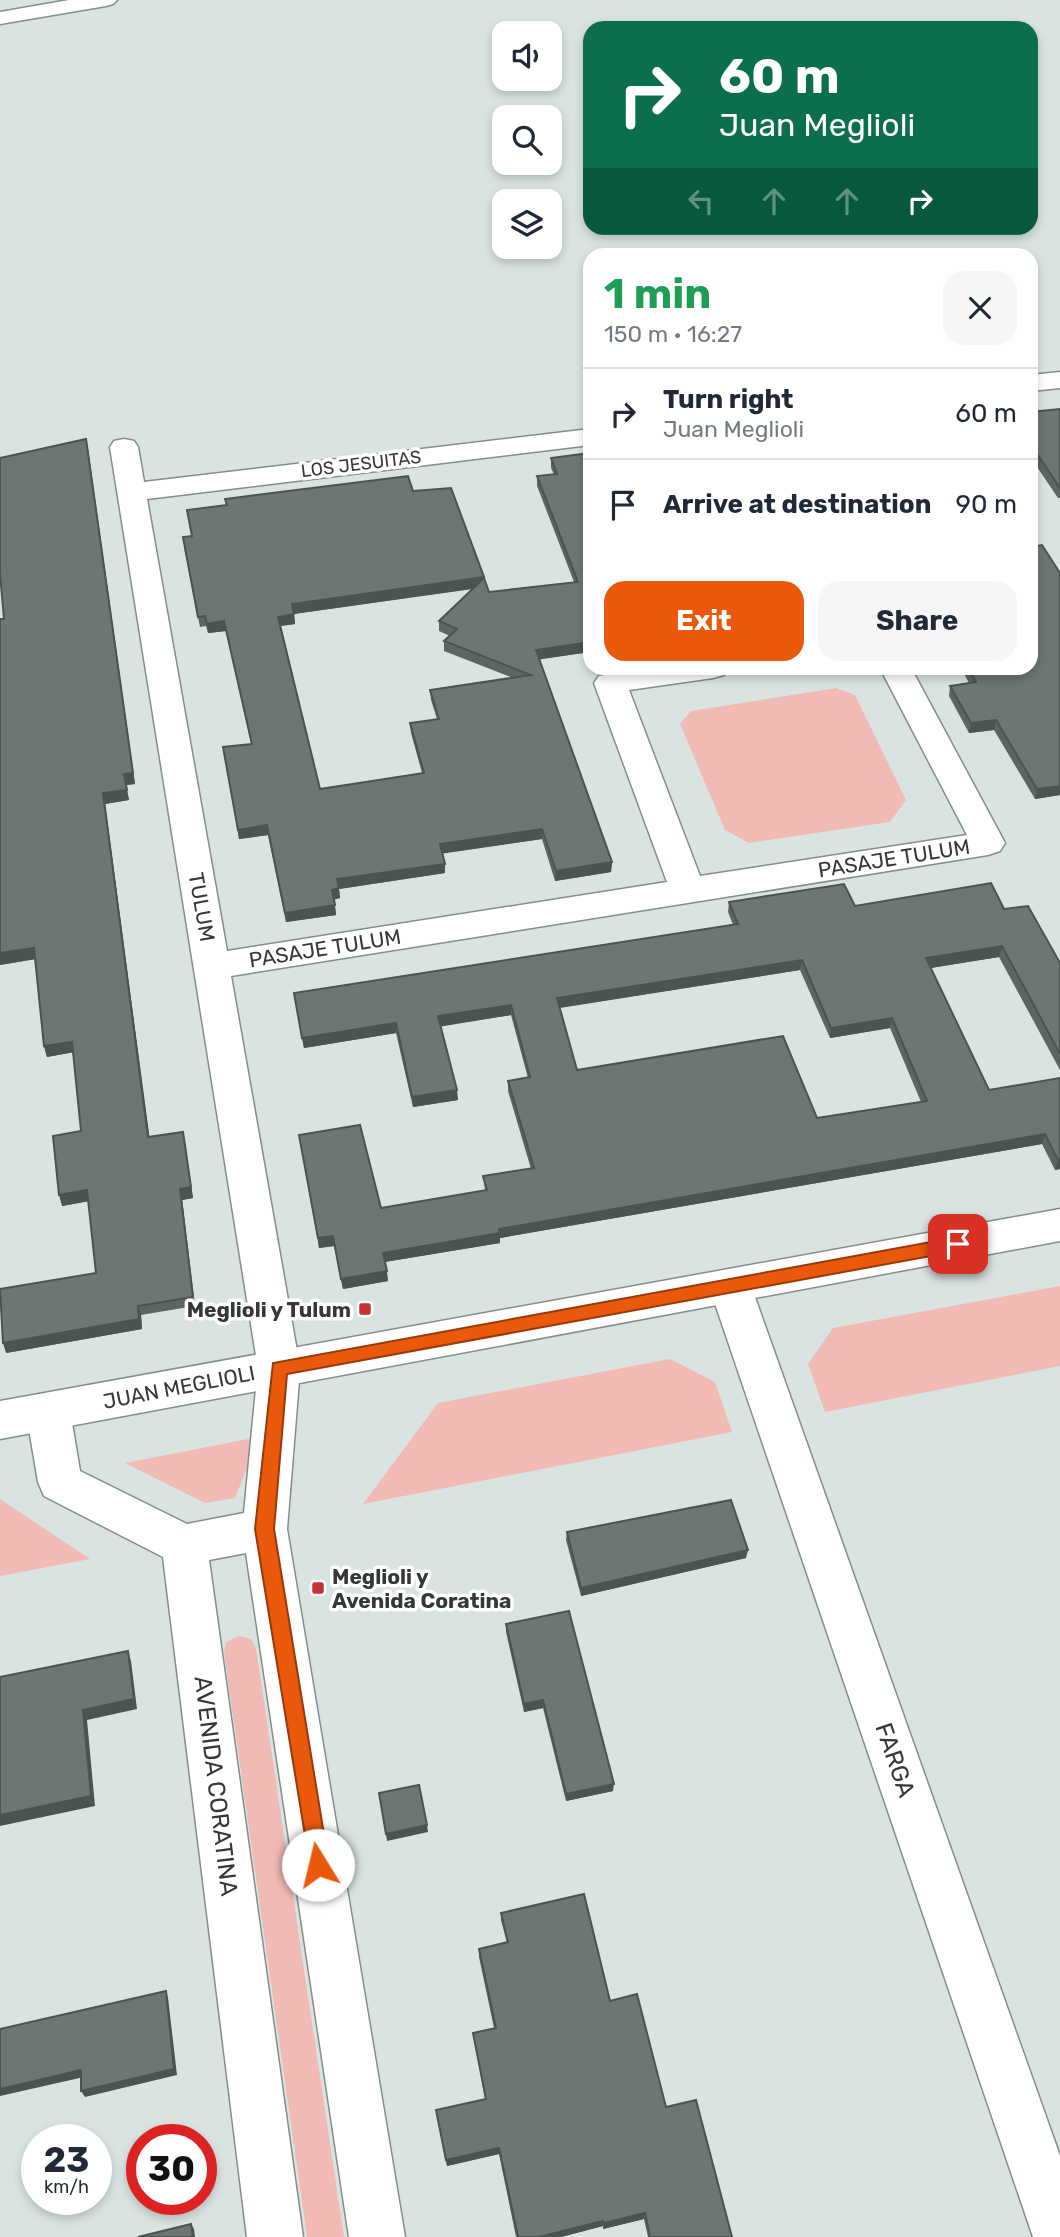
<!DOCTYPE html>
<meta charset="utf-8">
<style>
:root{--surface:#fff;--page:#f6f6f7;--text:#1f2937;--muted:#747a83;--line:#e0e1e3;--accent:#ea580c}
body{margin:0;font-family:Rubik,sans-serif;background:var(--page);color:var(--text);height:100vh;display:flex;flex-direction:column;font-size:26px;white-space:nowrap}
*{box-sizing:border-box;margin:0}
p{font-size:23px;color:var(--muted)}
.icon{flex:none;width:38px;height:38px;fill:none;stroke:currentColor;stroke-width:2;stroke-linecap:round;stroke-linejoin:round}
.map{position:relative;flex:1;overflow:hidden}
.sheet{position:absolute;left:583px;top:248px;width:455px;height:427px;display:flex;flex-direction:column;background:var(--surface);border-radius:21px;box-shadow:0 4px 10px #0003}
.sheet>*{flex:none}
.hud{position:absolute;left:583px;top:21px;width:455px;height:214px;border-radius:21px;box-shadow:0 4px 10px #0003;background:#0b6e4f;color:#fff;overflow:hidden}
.controls{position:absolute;left:492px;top:21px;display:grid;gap:14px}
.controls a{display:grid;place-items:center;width:70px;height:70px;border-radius:14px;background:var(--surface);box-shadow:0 4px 10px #0003;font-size:35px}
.speed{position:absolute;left:21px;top:2124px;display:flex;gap:14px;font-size:35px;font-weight:700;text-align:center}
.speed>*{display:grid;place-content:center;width:91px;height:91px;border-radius:50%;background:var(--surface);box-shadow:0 4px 10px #0003;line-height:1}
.speed small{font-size:18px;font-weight:400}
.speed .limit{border:10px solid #d22;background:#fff;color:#111}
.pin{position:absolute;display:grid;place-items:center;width:60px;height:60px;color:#fff;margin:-30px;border-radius:14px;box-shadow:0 4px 10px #0006}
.me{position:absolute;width:77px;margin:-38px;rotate:351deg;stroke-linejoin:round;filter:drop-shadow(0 0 5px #0008)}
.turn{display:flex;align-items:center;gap:24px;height:147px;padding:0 21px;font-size:32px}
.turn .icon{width:91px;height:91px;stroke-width:2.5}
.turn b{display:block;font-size:49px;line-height:60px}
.lanes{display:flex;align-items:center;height:66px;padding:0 21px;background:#0003;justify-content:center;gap:35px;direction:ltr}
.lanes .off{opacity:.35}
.round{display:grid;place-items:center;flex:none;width:74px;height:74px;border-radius:21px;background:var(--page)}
.summary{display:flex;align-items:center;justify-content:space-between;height:119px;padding:0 21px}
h1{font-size:42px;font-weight:700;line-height:52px;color:#1e9e55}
.button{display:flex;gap:14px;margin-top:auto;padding:14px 21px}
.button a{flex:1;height:80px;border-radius:21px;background:var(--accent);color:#fff;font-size:28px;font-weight:700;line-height:80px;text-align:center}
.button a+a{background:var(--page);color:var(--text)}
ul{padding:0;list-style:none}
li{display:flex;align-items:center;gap:21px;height:91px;padding:0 21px;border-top:2px solid var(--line)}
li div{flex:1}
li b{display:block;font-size:26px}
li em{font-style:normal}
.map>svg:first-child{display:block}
.green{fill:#f1bab5}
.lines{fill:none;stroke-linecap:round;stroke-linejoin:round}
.street-casing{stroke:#838d8b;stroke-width:3}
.secondary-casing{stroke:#838d8b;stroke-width:3}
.street{fill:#fff;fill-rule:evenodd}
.secondary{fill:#fff;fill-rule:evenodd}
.wall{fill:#5d6564;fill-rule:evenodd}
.shaded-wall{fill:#4c5351}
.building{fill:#6c7674;stroke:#4c5351;stroke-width:2;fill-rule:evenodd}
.route{fill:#ea580c;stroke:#983908;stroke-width:2}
.poi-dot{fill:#c23334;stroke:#fff;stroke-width:2.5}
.labels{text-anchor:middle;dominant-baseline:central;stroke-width:7;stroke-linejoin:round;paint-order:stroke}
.far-street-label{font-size:18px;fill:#343837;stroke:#fff}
.street-label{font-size:21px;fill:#343837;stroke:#fff}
.poi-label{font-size:21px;font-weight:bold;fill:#343837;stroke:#fff;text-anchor:end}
.near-street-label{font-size:24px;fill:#343837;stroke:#fff}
</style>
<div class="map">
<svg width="1060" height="2237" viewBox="0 0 1060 2237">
<rect width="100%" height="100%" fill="#d9e4e2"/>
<g class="green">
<path d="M 836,688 L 855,695 L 906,800 L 890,822 L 749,843 L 725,830 L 680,724 L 691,711 Z"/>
<path d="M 1060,1286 L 1060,1366 L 825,1412 L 808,1364 L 833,1328 Z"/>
<path d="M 670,1359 L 715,1382 L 732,1432 L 363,1504 L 438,1403 Z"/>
<path d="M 259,1437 L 235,1498 L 205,1503 L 125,1463 Z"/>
<path d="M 0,1499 L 90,1559 L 0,1576 Z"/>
<path d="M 239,1636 L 251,1639 L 256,1648 L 344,2237 L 307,2237 L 224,1652 L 226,1642 Z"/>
</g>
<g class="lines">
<g class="street-casing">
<g id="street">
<path d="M 69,0 L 117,0 L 113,4 L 106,6 L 0,24 L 0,12 Z"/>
<path d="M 1060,372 L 1060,388 L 1031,391 L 1031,375 Z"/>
<path d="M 590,429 L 590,445 L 147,499 L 227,951 L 667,882 L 594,683 L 599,676 L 641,668 L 728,668 L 724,675 L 713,678 L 629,690 L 700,876 L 967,835 L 880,668 L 911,668 L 1005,843 L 1000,851 L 988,855 L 231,976 L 300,1368 L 287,1529 L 405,2237 L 349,2237 L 246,1553 L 209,1560 L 303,2237 L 247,2237 L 163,1557 L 44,1496 L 38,1482 L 26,1411 L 33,1398 L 48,1393 L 63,1398 L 70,1411 L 80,1471 L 187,1524 L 244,1513 L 258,1368 L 110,447 L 114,441 L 124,439 L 134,441 L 138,447 L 144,482 Z"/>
<path d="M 730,1269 L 745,1274 L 751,1286 L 1060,2156 L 1060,2237 L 1033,2237 L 1032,2234 L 709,1286 L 715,1274 Z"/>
</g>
</g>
<g class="secondary-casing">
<path id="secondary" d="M 1060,1209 L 1060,1241 L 0,1439 L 0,1401 Z"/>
</g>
<use href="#street" class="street"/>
<use href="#secondary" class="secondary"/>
</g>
<g class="wall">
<path d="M 1060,409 L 1060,498 L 1058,498 L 1031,458 L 1031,412 Z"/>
<path d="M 88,449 L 135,784 L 126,785 L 129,800 L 105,804 L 149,1137 L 183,1132 L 185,1142 L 193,1198 L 182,1200 L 195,1306 L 141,1315 L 142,1329 L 6,1353 L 96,1273 L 88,1201 L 62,1206 L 81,1131 L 73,1052 L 47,1057 L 44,1046 L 35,959 L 0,965 L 0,619 L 4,619 Z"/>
<path d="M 590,453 L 590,652 L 539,659 L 612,862 L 611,872 L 555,881 L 542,839 L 442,853 L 445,864 L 445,873 L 339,889 L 340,898 L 334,899 L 336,915 L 286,922 L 268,835 L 239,839 L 223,747 L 251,744 L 226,631 L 208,633 L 206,626 L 200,627 L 184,547 L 191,536 L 226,505 L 225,499 L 413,491 L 484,577 L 489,592 L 574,582 L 537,486 L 537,476 L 554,474 L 551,468 L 551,458 ZM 473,589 L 439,621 L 439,631 L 450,636 L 444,641 L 444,651 L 513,678 L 430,690 L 431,700 L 437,719 L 410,723 L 411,733 L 422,773 L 320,789 L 281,626 L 295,624 L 294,614 Z"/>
<path d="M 961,668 L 1031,668 L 1060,795 L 1035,799 L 994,730 L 969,733 L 949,696 L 950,686 L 969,683 Z"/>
<path d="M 729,902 L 855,906 L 1004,909 L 1060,963 L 1060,1070 L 999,957 L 931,968 L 989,1090 L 1060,1078 L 1060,1169 L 1055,1170 L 1042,1144 L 500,1238 L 500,1243 L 385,1262 L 388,1281 L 343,1289 L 334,1246 L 319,1248 L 299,1135 L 381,1208 L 485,1190 L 483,1176 L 531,1169 L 508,1091 L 508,1081 L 528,1078 L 511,1015 L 440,1026 L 458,1100 L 413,1107 L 396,1033 L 304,1048 L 294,993 L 733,925 L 728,912 ZM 800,970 L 830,1038 L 890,1028 L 921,1102 L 817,1118 L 577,1070 L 560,1008 Z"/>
<path d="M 567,1532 L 746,1558 L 581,1596 L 566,1540 Z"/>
<path d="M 506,1624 L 613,1791 L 566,1801 L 543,1708 L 524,1712 L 506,1632 Z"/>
<path d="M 501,1913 L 610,2001 L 666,2107 L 732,2237 L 648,2237 L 644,2219 L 603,2229 L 603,2226 L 561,2237 L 516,2237 L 499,2154 L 447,2166 L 437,2116 L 485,2099 L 473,2033 L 494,2028 L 479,1957 L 479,1949 L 507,1943 L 501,1920 Z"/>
</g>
<g class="shaded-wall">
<path d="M 88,449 L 135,784 L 126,785 L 129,800 L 105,804 L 151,1148 L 148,1137 L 103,793 Z"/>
<path d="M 484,577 L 484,587 L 293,614 L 292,604 Z"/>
<path d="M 294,614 L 295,624 L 279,626 L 278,617 Z"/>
<path d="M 224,621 L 226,631 L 208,633 L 207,624 Z"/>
<path d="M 590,642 L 590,652 L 536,660 L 536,650 Z"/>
<path d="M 996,720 L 994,730 L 969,733 L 971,723 Z"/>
<path d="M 1060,786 L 1060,795 L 1035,799 L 1037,789 Z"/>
<path d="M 267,825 L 268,835 L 239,839 L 238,830 Z"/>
<path d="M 542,829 L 542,839 L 440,854 L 440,844 Z"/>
<path d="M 612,862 L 611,872 L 555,881 L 556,871 Z"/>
<path d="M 445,864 L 445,873 L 339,889 L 340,898 L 333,900 L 332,890 L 337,879 Z"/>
<path d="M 335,905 L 336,915 L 286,922 L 285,913 Z"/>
<path d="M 1002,946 L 999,957 L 924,969 L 926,958 Z"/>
<path d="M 34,948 L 36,959 L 0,965 L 0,953 Z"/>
<path d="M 802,960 L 800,970 L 557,1008 L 557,998 Z"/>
<path d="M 511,1005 L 511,1015 L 438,1027 L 438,1016 Z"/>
<path d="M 892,1018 L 890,1028 L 830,1038 L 831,1028 Z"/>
<path d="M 396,1023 L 396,1033 L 304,1048 L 302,1038 Z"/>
<path d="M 72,1042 L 75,1052 L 47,1057 L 44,1046 Z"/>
<path d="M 457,1090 L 458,1100 L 413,1107 L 412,1097 Z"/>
<path d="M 183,1132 L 193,1198 L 182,1200 L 195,1306 L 180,1189 Z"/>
<path d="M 1045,1134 L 1042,1144 L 500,1238 L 500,1243 L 384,1262 L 383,1253 L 499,1229 Z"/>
<path d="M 1060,1159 L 1060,1169 L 1055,1170 L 1058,1160 Z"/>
<path d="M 87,1190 L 90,1201 L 62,1206 L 59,1195 Z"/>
<path d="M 333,1236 L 334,1246 L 319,1248 L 318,1238 Z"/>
<path d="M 387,1271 L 388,1281 L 343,1289 L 341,1279 Z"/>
<path d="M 138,1306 L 141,1315 L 142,1329 L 6,1353 L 3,1343 Z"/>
<path d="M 748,1550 L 746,1558 L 581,1596 L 581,1588 Z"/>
<path d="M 128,1651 L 131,1661 L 137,1709 L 87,1720 L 95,1806 L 0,1826 L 0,1815 L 83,1710 Z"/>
<path d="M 543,1700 L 543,1708 L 524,1712 L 524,1704 Z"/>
<path d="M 614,1784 L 613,1791 L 566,1801 L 566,1794 Z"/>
<path d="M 427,1825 L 428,1832 L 387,1841 L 386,1834 Z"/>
<path d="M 166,1991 L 168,1998 L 177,2075 L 85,2097 L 81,2091 Z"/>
<path d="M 81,2070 L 84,2077 L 0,2096 L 0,2089 Z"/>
<path d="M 499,2148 L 499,2154 L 447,2166 L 446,2160 Z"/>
<path d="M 645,2213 L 644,2219 L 603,2229 L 604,2223 Z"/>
<path d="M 603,2221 L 603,2226 L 561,2237 L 539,2237 Z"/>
<path d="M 191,2224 L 194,2229 L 195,2237 L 193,2237 Z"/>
</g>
<g class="building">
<path d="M 1060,409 L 1060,488 L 1031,445 L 1031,412 Z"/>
<path d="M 86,439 L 133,773 L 124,774 L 127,790 L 103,793 L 148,1137 L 183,1132 L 191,1187 L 180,1189 L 193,1297 L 138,1306 L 139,1319 L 3,1343 L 0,1289 L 96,1273 L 87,1190 L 59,1195 L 53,1136 L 81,1131 L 72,1042 L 44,1046 L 34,948 L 0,953 L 0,619 L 4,619 L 0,574 L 0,458 Z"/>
<path d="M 590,453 L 590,642 L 536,650 L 612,862 L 556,871 L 542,829 L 440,844 L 445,864 L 337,879 L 339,888 L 332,890 L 335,905 L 285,913 L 267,825 L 238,830 L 223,747 L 252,744 L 224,621 L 207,624 L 205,616 L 198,617 L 183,537 L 192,536 L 187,510 L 227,505 L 225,499 L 408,476 L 413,491 L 451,488 L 484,577 L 292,604 L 294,614 L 278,617 L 320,789 L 424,773 L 410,723 L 439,719 L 430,690 L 531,675 L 444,641 L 457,629 L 439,621 L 484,578 L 489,592 L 578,582 L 537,476 L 557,474 L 551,458 Z"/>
<path d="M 1042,545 L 1060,573 L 1060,786 L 1037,789 L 996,720 L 971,723 L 950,686 L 976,682 L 968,668 L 1031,668 L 1031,547 Z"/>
<path d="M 991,883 L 1004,909 L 1028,906 L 1060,963 L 1060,1054 L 1002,946 L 926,958 L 989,1090 L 1060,1078 L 1060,1159 L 1058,1160 L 1045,1134 L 499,1229 L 500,1233 L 383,1253 L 387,1271 L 341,1279 L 333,1236 L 318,1238 L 299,1135 L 360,1125 L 381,1208 L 487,1190 L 483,1176 L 534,1168 L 508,1081 L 530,1077 L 511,1005 L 438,1016 L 457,1090 L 412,1097 L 396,1023 L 302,1038 L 294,993 L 738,924 L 729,902 L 844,884 L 855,906 ZM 802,960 L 831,1028 L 892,1018 L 927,1101 L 817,1118 L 783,1036 L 577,1070 L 557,998 Z"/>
<path d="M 731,1500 L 748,1550 L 581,1588 L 567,1532 Z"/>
<path d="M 569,1611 L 614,1784 L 566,1794 L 543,1700 L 524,1704 L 506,1624 Z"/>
<path d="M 128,1651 L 134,1699 L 83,1710 L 91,1796 L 0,1815 L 0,1677 Z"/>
<path d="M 419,1785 L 427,1825 L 386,1834 L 379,1793 Z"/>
<path d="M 584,1894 L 610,2001 L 637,1994 L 666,2107 L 696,2100 L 732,2237 L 650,2237 L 645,2213 L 604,2223 L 603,2221 L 539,2237 L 518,2237 L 499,2148 L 446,2160 L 436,2110 L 486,2099 L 473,2033 L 496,2028 L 479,1949 L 508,1942 L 501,1913 Z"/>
<path d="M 166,1991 L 174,2069 L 81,2091 L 81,2070 L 0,2089 L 0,2029 Z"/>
<path d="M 191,2224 L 193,2237 L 138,2237 Z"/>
</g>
<path class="route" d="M 958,1237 L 964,1239 L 967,1244 L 964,1249 L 958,1251 L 287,1374 L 274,1529 L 329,1865 L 325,1872 L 318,1875 L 311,1872 L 255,1529 L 273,1363 Z"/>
<g class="poi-dot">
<rect x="358" y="1302" width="14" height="14" rx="3.5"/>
<rect x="311" y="1581" width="14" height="14" rx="3.5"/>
</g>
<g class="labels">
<g class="far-street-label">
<text transform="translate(361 464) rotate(-7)">LOS JESUITAS</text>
</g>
<g class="street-label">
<text transform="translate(894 858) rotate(-9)">PASAJE TULUM</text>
<text transform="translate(202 907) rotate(80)">TULUM</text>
<text transform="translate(325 948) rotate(-9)">PASAJE TULUM</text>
<text transform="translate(179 1387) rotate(-11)">JUAN MEGLIOLI</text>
</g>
<g class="poi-label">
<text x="351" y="1309">Meglioli y Tulum</text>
<text x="332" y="1576" text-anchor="start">Meglioli y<tspan x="332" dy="24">Avenida Coratina</tspan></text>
</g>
<g class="near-street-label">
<text transform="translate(895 1760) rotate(71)">FARGA</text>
<text transform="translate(216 1786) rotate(83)">AVENIDA CORATINA</text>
</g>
</g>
</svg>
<div class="controls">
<a><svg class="icon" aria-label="sound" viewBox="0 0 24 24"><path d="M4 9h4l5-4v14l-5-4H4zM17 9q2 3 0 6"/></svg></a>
<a><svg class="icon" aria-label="search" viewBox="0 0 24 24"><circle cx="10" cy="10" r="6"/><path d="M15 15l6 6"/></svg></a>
<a><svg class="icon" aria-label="layers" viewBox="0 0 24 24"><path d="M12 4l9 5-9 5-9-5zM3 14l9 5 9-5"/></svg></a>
</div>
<div class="speed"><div>23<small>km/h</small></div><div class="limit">30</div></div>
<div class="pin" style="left:958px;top:1244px;background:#d93025"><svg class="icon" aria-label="arrive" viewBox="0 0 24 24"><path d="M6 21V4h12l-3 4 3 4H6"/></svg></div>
<svg class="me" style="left:318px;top:1865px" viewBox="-20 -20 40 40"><circle r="19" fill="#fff"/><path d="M0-13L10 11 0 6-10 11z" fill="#ea580c"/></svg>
<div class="hud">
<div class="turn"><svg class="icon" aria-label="right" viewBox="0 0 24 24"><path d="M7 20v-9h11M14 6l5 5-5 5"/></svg><div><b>60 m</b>Juan Meglioli</div></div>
<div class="lanes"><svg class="icon off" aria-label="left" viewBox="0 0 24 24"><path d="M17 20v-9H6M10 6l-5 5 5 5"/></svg><svg class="icon off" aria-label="ahead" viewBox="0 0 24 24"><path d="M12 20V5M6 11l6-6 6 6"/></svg><svg class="icon off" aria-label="ahead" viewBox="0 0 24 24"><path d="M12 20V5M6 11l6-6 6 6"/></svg><svg class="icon" aria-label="right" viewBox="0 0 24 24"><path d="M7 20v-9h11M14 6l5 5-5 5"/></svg></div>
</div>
<section class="sheet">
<div class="summary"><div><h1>1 min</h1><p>150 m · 16:27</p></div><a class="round"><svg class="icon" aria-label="close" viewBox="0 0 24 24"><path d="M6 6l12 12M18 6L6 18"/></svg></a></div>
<ul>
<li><svg class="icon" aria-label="right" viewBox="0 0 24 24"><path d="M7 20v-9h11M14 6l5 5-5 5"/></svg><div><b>Turn right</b><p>Juan Meglioli</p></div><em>60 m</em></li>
<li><svg class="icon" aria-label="arrive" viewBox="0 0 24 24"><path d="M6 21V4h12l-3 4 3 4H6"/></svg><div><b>Arrive at destination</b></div><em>90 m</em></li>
</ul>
<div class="button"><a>Exit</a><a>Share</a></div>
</section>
</div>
